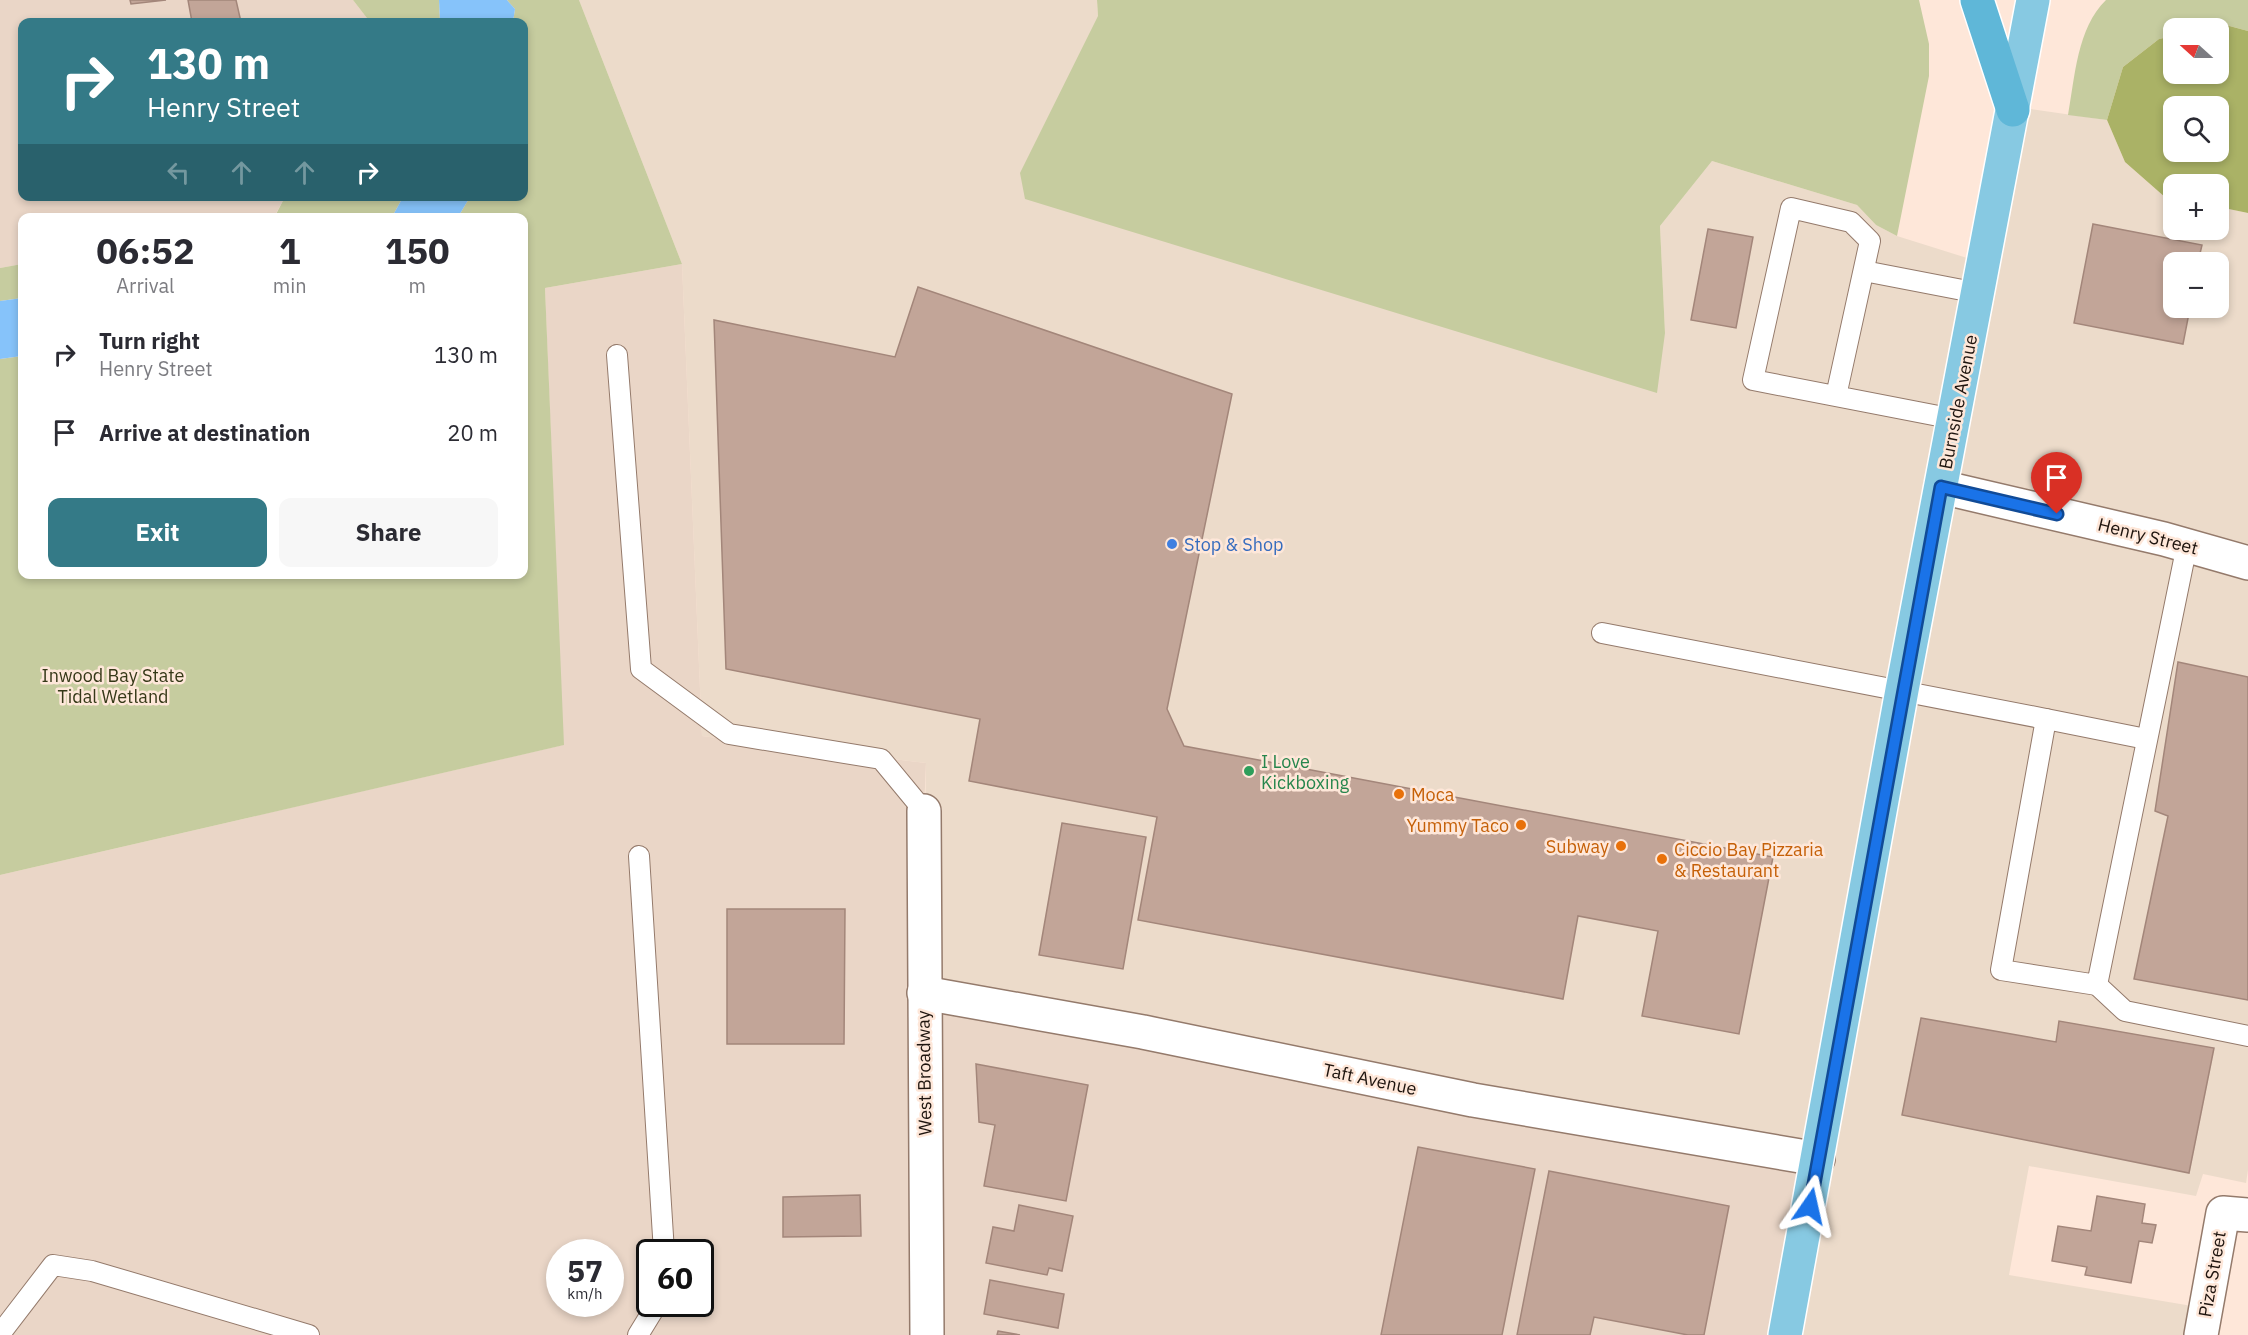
<!DOCTYPE html>
<meta charset="utf-8">
<style>
:root{--surface:#fff;--page:#f7f7f7;--text:#2b2b33;--muted:#7c7c81;--accent:#347a87}
body{margin:0;font-family:"IBM Plex Sans",sans-serif;background:var(--page);color:var(--text);height:100vh;display:flex;flex-direction:column;font-size:22px;white-space:nowrap}
*{box-sizing:border-box;margin:0}
p{font-size:20px;color:var(--muted)}
.icon{flex:none;width:33px;height:33px;fill:none;stroke:currentColor;stroke-width:2;stroke-linecap:round;stroke-linejoin:round}
.map{position:relative;flex:1;overflow:hidden}
.panel{position:absolute;left:18px;top:213px;width:510px;height:366px;display:flex;flex-direction:column;background:var(--surface);border-radius:12px;box-shadow:0 3px 9px #0003}
.panel>*{flex:none}
.guide{position:absolute;left:18px;top:18px;width:510px;height:183px;border-radius:12px;box-shadow:0 3px 9px #0003;background:#347a87;color:#fff;overflow:hidden}
.needle{width:39px;rotate:291deg}
.fabs{position:absolute;left:2163px;top:18px;display:grid;gap:12px}
.fabs a{display:grid;place-items:center;width:66px;height:66px;border-radius:12px;background:var(--surface);box-shadow:0 3px 9px #0003;font-size:30px}
.speed{position:absolute;left:546px;top:1239px;display:flex;gap:12px;font-size:30px;font-weight:700;text-align:center}
.speed>*{display:grid;place-content:center;width:78px;height:78px;border-radius:50%;background:var(--surface);box-shadow:0 3px 9px #0003;line-height:1}
.speed small{font-size:15px;font-weight:400}
.speed .limit{border:3px solid #111;border-radius:9px;background:#fff;color:#111}
.pin{position:absolute;display:grid;place-items:center;width:51px;height:51px;color:#fff;margin:-62px -26px;border-radius:50% 50% 50% 0;rotate:-45deg;box-shadow:0 0 6px #0007}
.pin .icon{rotate:45deg}
.me{position:absolute;width:66px;margin:-33px;rotate:11deg;stroke-linejoin:round;filter:drop-shadow(0 0 4px #0008)}
.turn{display:flex;align-items:center;gap:21px;height:126px;padding:0 30px;font-size:27px}
.turn .icon{width:78px;height:78px;stroke-width:2.5}
.turn b{display:block;font-size:42px;line-height:51px}
.lanes{display:flex;align-items:center;height:57px;padding:0 30px;background:#0003;justify-content:center;gap:30px;direction:ltr}
.lanes .off{opacity:.35}
.eta{display:flex;justify-content:space-evenly;align-items:center;height:102px;text-align:center}
.eta b{font-size:36px;font-weight:700;line-height:42px}
.cta{display:flex;gap:12px;margin-top:auto;padding:12px 30px}
.cta a{flex:1;height:69px;border-radius:12px;background:var(--accent);color:#fff;font-size:24px;font-weight:700;line-height:69px;text-align:center}
.cta a+a{background:var(--page);color:var(--text)}
ul{padding:0;list-style:none}
li{display:flex;align-items:center;gap:18px;height:78px;padding:0 30px}
li div{flex:1}
li b{display:block;font-size:22px}
li em{font-style:normal}
.map>svg:first-child{display:block}
.commercial{fill:#ecdbca;fill-rule:evenodd}
.industrial{fill:#ead6c7;fill-rule:evenodd}
.green{fill:#c6cc9f}
.forest{fill:#aab266;fill-rule:evenodd}
.water{fill:#86c3fa}
.building{fill:#c2a598;stroke:#a3867a;stroke-width:1.5}
.lines{fill:none;stroke-linecap:round;stroke-linejoin:round}
.service-casing{stroke:#947a6b;stroke-width:22}
.minor-casing{stroke:#947a6b;stroke-width:36}
.primary-casing{stroke:#fff;stroke-width:36}
.trunk-casing{stroke:#fff;stroke-width:36}
.service{stroke:#fff;stroke-width:20}
.minor{stroke:#fff;stroke-width:33}
.primary{stroke:#87c9e2;stroke-width:33}
.trunk{stroke:#5fb7d8;stroke-width:33}
.route-casing{stroke:#114b97;stroke-width:15}
.route{stroke:#1a73e8;stroke-width:10}
.shop-dot{fill:#3f7fe0;stroke:#fee7d9;stroke-width:2}
.leisure-dot{fill:#2e9e5b;stroke:#fee7d9;stroke-width:2}
.food-dot{fill:#e8710a;stroke:#fee7d9;stroke-width:2}
.labels{text-anchor:middle;dominant-baseline:central;stroke-width:5;stroke-linejoin:round;paint-order:stroke}
.street-label{font-size:18px;fill:#1e140e;stroke:#fee7d9}
.shop-label{font-size:18px;fill:#366cbe;stroke:#fee7d9;text-anchor:start}
.park-label{font-size:18px;fill:#353817;stroke:#fee7d9}
.leisure-label{font-size:18px;fill:#27864d;stroke:#fee7d9;text-anchor:start}
.food-label{font-size:18px;fill:#c56008;stroke:#fee7d9;text-anchor:start}
</style>
<div class="map">
<svg width="2248" height="1335" viewBox="0 0 2248 1335">
<rect width="100%" height="100%" fill="#fee7d9"/>
<path class="commercial" d="M 579,0 L 1097,0 L 1098,16 L 1665,333 L 1660,226 L 1712,161 L 1857,205 L 1876,225 L 1897,236 L 1983,263 L 2016,107 L 2107,120 L 2125,162 L 2166,198 L 2173,199 L 2174,230 L 2218,230 L 2219,207 L 2248,213 L 2248,1170 L 2246,1183 L 2203,1174 L 2196,1196 L 2029,1166 L 2009,1275 L 2198,1307 L 2193,1335 L 1785,1335 L 934,985 L 925,820 L 926,763 L 702,736 L 682,264 ZM 2174,262 L 2218,262 L 2218,308 L 2174,308 Z"/>
<g class="industrial">
<path d="M 0,0 L 353,0 L 370,22 L 22,22 L 22,196 L 285,197 L 274,217 L 22,218 L 22,264 L 0,268 Z"/>
<path d="M 682,264 L 702,736 L 926,763 L 924,811 L 934,985 L 1818,1159 L 1785,1335 L 0,1335 L 0,875 L 563,745 L 545,288 ZM 560,1252 L 610,1252 L 610,1304 L 560,1304 ZM 650,1252 L 700,1252 L 700,1304 L 650,1304 Z"/>
</g>
<g class="green">
<path d="M 353,0 L 439,0 L 440,22 L 370,22 Z"/>
<path d="M 507,0 L 579,0 L 682,264 L 545,288 L 564,745 L 0,875 L 0,359 L 22,356 L 22,574 L 524,574 L 524,218 L 458,217 L 470,197 L 524,196 L 524,22 L 513,22 L 515,9 Z"/>
<path d="M 1097,0 L 1919,0 L 1929,44 L 1929,76 L 1897,236 L 1876,225 L 1857,205 L 1712,161 L 1660,226 L 1665,333 L 1657,393 L 1025,199 L 1020,173 L 1098,16 Z"/>
<path d="M 2106,0 L 2248,0 L 2248,31 L 2222,24 L 2202,28 L 2174,28 L 2173,36 L 2159,39 L 2123,67 L 2107,120 L 2068,115 C 2075,77 2077,28 2106,0 Z"/>
<path d="M 285,197 L 403,197 L 392,217 L 274,218 Z"/>
<path d="M 22,264 L 22,298 L 0,301 L 0,268 Z"/>
</g>
<path class="forest" d="M 2222,24 L 2248,31 L 2248,213 L 2219,207 L 2218,184 L 2174,184 L 2173,199 L 2166,198 L 2125,162 L 2107,120 L 2123,67 L 2159,39 L 2173,36 L 2174,74 L 2218,74 L 2218,28 L 2202,28 ZM 2174,106 L 2218,106 L 2218,152 L 2174,152 Z"/>
<g class="water">
<path d="M 439,0 L 507,0 L 515,9 L 513,22 L 440,22 Z"/>
<path d="M 403,197 L 403,196 L 470,197 L 458,217 L 392,217 Z"/>
<path d="M 22,298 L 22,356 L 0,359 L 0,301 Z"/>
</g>
<g class="building">
<path d="M 130,0 L 166,0 L 131,4 Z"/>
<path d="M 188,0 L 236,0 L 241,22 L 192,22 Z"/>
<path d="M 2093,224 L 2202,245 L 2198,262 L 2174,262 L 2174,308 L 2190,308 L 2183,344 L 2074,323 Z"/>
<path d="M 1708,229 L 1753,237 L 1736,328 L 1691,320 Z"/>
<path d="M 918,287 L 1232,394 L 1167,709 L 1184,746 L 1773,857 L 1739,1034 L 1642,1016 L 1658,931 L 1578,916 L 1563,999 L 1138,920 L 1157,817 L 969,781 L 980,719 L 726,669 L 714,320 L 895,357 Z"/>
<path d="M 2178,662 L 2248,677 L 2248,1000 L 2134,979 L 2168,816 L 2155,811 Z"/>
<path d="M 1062,823 L 1146,837 L 1123,969 L 1039,955 Z"/>
<path d="M 727,909 L 845,909 L 844,1044 L 727,1044 Z"/>
<path d="M 1921,1018 L 2056,1042 L 2059,1021 L 2214,1048 L 2189,1173 L 1902,1115 Z"/>
<path d="M 976,1064 L 1088,1085 L 1066,1201 L 984,1186 L 995,1125 L 979,1122 Z"/>
<path d="M 1418,1147 L 1535,1169 L 1502,1335 L 1381,1335 Z"/>
<path d="M 1549,1171 L 1729,1206 L 1704,1335 L 1688,1335 L 1594,1317 L 1590,1335 L 1517,1335 Z"/>
<path d="M 860,1195 L 861,1236 L 783,1237 L 783,1197 Z"/>
<path d="M 2097,1196 L 2145,1204 L 2142,1223 L 2156,1225 L 2152,1243 L 2139,1241 L 2131,1283 L 2085,1275 L 2087,1267 L 2052,1261 L 2058,1226 L 2091,1231 Z"/>
<path d="M 1019,1205 L 1073,1216 L 1062,1271 L 1049,1268 L 1047,1275 L 986,1263 L 993,1227 L 1014,1231 Z"/>
<path d="M 990,1280 L 1064,1294 L 1058,1328 L 984,1314 Z"/>
<path d="M 998,1331 L 1020,1335 L 997,1335 Z"/>
</g>
<g class="lines">
<g class="service-casing">
<g id="service">
<path d="M 1864,271 L 1978,293"/>
<path d="M 617,355 L 641,669 L 729,734 L 881,759 L 924,811"/>
<path d="M 1836,396 L 1870,241 L 1851,222 L 1791,208 L 1753,380 L 1954,419"/>
<path d="M 1602,633 L 2046,719 L 2001,970 L 2097,985 L 2187,545"/>
<path d="M 2046,719 L 2146,739"/>
<path d="M 639,856 L 664,1252"/>
<path d="M 2097,985 L 2125,1011 L 2248,1036"/>
<path d="M 0,1334 L 53,1265 L 92,1271 L 309,1335"/>
<path d="M 638,1335 L 657,1304"/>
</g>
</g>
<g class="minor-casing">
<g id="minor">
<path d="M 1941,487 L 2164,539 L 2248,563"/>
<path d="M 924,811 L 927,1335"/>
<path d="M 924,993 L 1143,1032 L 1473,1100 L 1818,1159"/>
<path d="M 2201,1335 L 2223,1213 L 2248,1215"/>
</g>
</g>
<g class="primary-casing">
<path id="primary" d="M 1785,1335 L 1902,690 L 2033,0"/>
</g>
<g class="trunk-casing">
<path id="trunk" d="M 1977,0 L 2013,110"/>
</g>
<use href="#service" class="service"/>
<use href="#minor" class="minor"/>
<use href="#primary" class="primary"/>
<use href="#trunk" class="trunk"/>
</g>
<g class="lines">
<g class="route-casing">
<path id="route" d="M 1810,1206 L 1941,487 L 2057,514"/>
</g>
<use href="#route" class="route"/>
</g>
<circle class="shop-dot" cx="1172" cy="544" r="6"/>
<circle class="leisure-dot" cx="1249" cy="771" r="6"/>
<g class="food-dot">
<circle cx="1399" cy="794" r="6"/>
<circle cx="1521" cy="825" r="6"/>
<circle cx="1621" cy="846" r="6"/>
<circle cx="1662" cy="859" r="6"/>
</g>
<g class="labels">
<g class="street-label">
<text transform="translate(1958 402) rotate(-79)">Burnside Avenue</text>
<text transform="translate(2148 536) rotate(14)">Henry Street</text>
<text transform="translate(924 1073) rotate(-91)">West Broadway</text>
<text transform="translate(1370 1079) rotate(12)">Taft Avenue</text>
<text transform="translate(2212 1274) rotate(-80)">Piza Street</text>
</g>
<g class="shop-label">
<text x="1184" y="544">Stop &amp; Shop</text>
</g>
<g class="park-label">
<text x="113" y="675">Inwood Bay State<tspan x="113" dy="21">Tidal Wetland</tspan></text>
</g>
<g class="leisure-label">
<text x="1261" y="761">I Love<tspan x="1261" dy="21">Kickboxing</tspan></text>
</g>
<g class="food-label">
<text x="1411" y="794">Moca</text>
<text x="1509" y="825" text-anchor="end">Yummy Taco</text>
<text x="1609" y="846" text-anchor="end">Subway</text>
<text x="1674" y="849">Ciccio Bay Pizzaria<tspan x="1674" dy="21">&amp; Restaurant</tspan></text>
</g>
</g>
</svg>
<div class="fabs">
<a><svg class="needle" viewBox="-14 -14 28 28"><path d="M0-13l5 13h-10z" fill="#e53935"/><path d="M0 13l5-13h-10z" fill="#7c7c81"/></svg></a>
<a><svg class="icon" aria-label="search" viewBox="0 0 24 24"><circle cx="10" cy="10" r="6"/><path d="M15 15l6 6"/></svg></a>
<a>+</a>
<a>−</a>
</div>
<div class="speed"><div>57<small>km/h</small></div><div class="limit">60</div></div>
<div class="pin" style="left:2057px;top:514px;background:#d93025"><svg class="icon" aria-label="arrive" viewBox="0 0 24 24"><path d="M6 21V4h12l-3 4 3 4H6"/></svg></div>
<svg class="me" style="left:1810px;top:1206px" viewBox="-20 -20 40 40"><path d="M0-17L14 15 0 8-14 15z" fill="#1a73e8" stroke="#fff" stroke-width="4"/></svg>
<div class="guide">
<div class="turn"><svg class="icon" aria-label="right" viewBox="0 0 24 24"><path d="M7 20v-9h11M14 6l5 5-5 5"/></svg><div><b>130 m</b>Henry Street</div></div>
<div class="lanes"><svg class="icon off" aria-label="left" viewBox="0 0 24 24"><path d="M17 20v-9H6M10 6l-5 5 5 5"/></svg><svg class="icon off" aria-label="ahead" viewBox="0 0 24 24"><path d="M12 20V5M6 11l6-6 6 6"/></svg><svg class="icon off" aria-label="ahead" viewBox="0 0 24 24"><path d="M12 20V5M6 11l6-6 6 6"/></svg><svg class="icon" aria-label="right" viewBox="0 0 24 24"><path d="M7 20v-9h11M14 6l5 5-5 5"/></svg></div>
</div>
<section class="panel">
<div class="eta">
<div><b>06:52</b><p>Arrival</p></div>
<div><b>1</b><p>min</p></div>
<div><b>150</b><p>m</p></div>
</div>
<ul>
<li><svg class="icon" aria-label="right" viewBox="0 0 24 24"><path d="M7 20v-9h11M14 6l5 5-5 5"/></svg><div><b>Turn right</b><p>Henry Street</p></div><em>130 m</em></li>
<li><svg class="icon" aria-label="arrive" viewBox="0 0 24 24"><path d="M6 21V4h12l-3 4 3 4H6"/></svg><div><b>Arrive at destination</b></div><em>20 m</em></li>
</ul>
<div class="cta"><a>Exit</a><a>Share</a></div>
</section>
</div>
